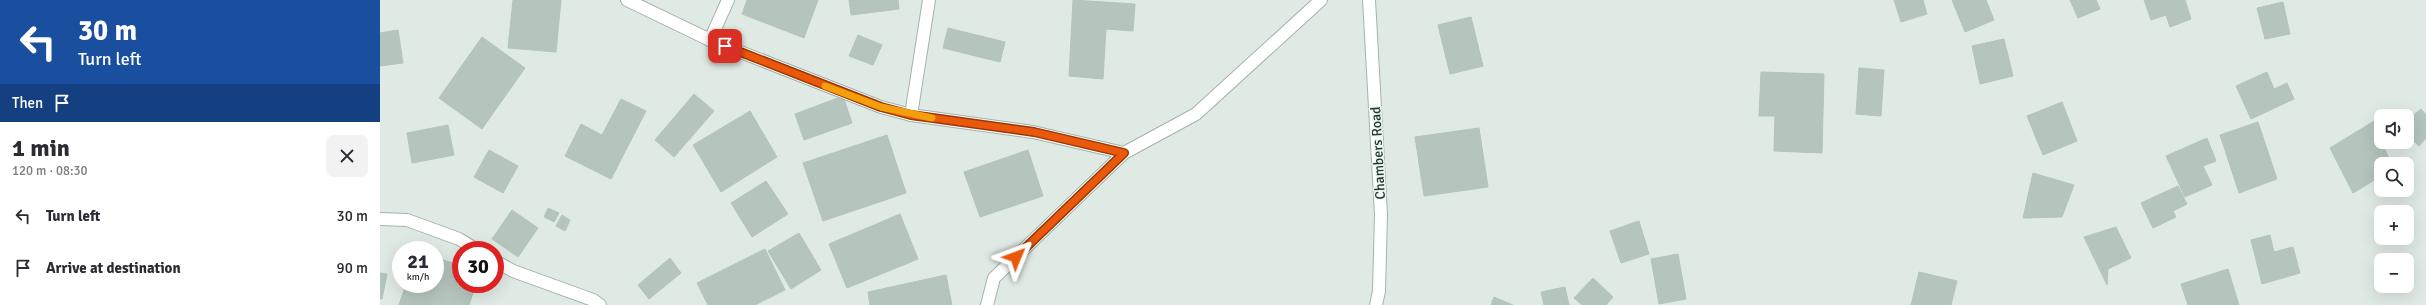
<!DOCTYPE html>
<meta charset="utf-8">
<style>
:root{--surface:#fff;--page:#f2f2f3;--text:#2b2b33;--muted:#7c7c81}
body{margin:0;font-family:Signika,sans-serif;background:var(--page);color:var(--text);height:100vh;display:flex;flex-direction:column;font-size:15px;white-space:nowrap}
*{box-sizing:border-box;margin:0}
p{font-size:13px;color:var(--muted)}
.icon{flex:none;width:22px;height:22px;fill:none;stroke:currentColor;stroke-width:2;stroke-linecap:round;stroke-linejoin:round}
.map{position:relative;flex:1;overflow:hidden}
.sheet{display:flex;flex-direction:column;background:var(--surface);width:380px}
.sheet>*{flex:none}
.guide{background:#1a4fa0;color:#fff;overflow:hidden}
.controls{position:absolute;left:1994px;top:109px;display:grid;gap:8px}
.controls a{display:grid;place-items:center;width:40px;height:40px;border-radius:8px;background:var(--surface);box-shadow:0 4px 16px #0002;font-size:20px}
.speed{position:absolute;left:12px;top:241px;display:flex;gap:8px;font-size:20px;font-weight:700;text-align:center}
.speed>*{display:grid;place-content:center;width:52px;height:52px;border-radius:50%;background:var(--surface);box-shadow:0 4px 16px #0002;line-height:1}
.speed small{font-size:10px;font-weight:400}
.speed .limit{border:6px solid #d22;background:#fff;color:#111}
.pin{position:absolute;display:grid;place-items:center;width:34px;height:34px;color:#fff;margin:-17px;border-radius:8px;box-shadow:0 2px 6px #0006}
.me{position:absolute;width:44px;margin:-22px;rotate:46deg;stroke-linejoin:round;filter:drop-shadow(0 0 3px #0008)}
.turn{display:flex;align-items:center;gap:14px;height:84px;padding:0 12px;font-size:18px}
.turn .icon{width:52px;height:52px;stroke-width:2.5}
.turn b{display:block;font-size:28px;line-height:34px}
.then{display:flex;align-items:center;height:38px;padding:0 12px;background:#0003;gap:8px;font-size:15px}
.round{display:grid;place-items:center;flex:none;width:42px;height:42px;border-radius:8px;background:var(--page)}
.headline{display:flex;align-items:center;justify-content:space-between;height:68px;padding:0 12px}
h1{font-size:24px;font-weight:800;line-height:30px}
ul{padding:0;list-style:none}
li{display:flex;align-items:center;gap:12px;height:52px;padding:0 12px}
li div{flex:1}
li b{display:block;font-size:15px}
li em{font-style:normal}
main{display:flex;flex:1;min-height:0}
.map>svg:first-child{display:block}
.building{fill:#b5c5bd;stroke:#b2c4bb}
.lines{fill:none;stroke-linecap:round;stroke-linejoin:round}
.street-casing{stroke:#a3b2ab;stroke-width:14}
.secondary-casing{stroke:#9fb6ab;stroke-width:14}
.street{stroke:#fff;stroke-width:12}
.secondary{stroke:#fff;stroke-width:12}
.route-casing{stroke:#983908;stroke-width:10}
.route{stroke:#ea580c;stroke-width:7}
.slow{stroke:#f59e0b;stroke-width:7}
.labels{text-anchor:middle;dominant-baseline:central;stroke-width:3;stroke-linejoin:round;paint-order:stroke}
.street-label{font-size:14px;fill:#213a31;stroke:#f0f7f3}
</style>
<main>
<section class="sheet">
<div class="guide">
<div class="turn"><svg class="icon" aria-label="left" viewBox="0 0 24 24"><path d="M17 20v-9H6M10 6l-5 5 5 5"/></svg><div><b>30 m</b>Turn left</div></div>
<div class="then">Then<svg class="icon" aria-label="arrive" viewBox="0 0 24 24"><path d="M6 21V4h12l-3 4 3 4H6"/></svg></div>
</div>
<div class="headline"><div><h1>1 min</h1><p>120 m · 08:30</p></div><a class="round"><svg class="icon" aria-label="close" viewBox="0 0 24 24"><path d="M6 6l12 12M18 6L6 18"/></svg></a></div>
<ul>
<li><svg class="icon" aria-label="left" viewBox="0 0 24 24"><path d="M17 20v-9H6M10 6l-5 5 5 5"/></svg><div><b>Turn left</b></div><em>30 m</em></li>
<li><svg class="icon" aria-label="arrive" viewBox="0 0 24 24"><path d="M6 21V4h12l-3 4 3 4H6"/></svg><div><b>Arrive at destination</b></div><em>90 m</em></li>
</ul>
</section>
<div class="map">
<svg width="2046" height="305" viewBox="0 0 2046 305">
<rect width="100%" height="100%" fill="#e0eae5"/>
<g class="building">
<path d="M 133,0 L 181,0 L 176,52 L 128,48 Z"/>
<path d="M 367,0 L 438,0 L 424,38 L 362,14 Z"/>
<path d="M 469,0 L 518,0 L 519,9 L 471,15 Z"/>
<path d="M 693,0 L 755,4 L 753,31 L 726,29 L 723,79 L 689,76 Z"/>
<path d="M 1514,0 L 1543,0 L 1547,14 L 1521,22 Z"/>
<path d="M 1572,0 L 1606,0 L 1614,20 L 1585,32 Z"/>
<path d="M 1690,0 L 1716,0 L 1720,9 L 1698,18 Z"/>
<path d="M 1764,0 L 1805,0 L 1811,19 L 1790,27 L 1786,15 L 1771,20 Z"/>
<path d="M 1903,2 L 1910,34 L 1885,39 L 1877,8 Z"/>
<path d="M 1091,17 L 1103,66 L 1070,74 L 1058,25 Z"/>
<path d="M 568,28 L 625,42 L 620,62 L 563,48 Z"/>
<path d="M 18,30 L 23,63 L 0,66 L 0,33 Z"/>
<path d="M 478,35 L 502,45 L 493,65 L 469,56 Z"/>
<path d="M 102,37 L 145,68 L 102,129 L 59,98 Z"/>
<path d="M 1624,39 L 1633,76 L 1600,84 L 1592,46 Z"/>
<path d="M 1479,68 L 1504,70 L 1501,116 L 1476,114 Z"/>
<path d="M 1381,72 L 1444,74 L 1442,153 L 1394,151 L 1395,116 L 1379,116 Z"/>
<path d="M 1887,72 L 1894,89 L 1907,83 L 1914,99 L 1871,119 L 1856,86 Z"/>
<path d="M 314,94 L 334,111 L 294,157 L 275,140 Z"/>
<path d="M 463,96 L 472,123 L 424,140 L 415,114 Z"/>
<path d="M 241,99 L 266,111 L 231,179 L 185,156 L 201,124 L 222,135 Z"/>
<path d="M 1682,102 L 1697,141 L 1663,155 L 1647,116 Z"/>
<path d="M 2041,109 L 2046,115 L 2046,138 L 2039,146 L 2027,135 L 2027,120 Z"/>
<path d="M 370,111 L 397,157 L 341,192 L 313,145 Z"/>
<path d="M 1999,118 L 2001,142 L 2012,164 L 2001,164 L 2001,176 L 1973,193 L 1950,148 Z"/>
<path d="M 1878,122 L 1897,179 L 1859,193 L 1840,135 Z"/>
<path d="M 68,125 L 74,155 L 32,163 L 27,133 Z"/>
<path d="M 1099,128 L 1108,187 L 1044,196 L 1035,137 Z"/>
<path d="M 507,135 L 526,193 L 443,221 L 423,163 Z"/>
<path d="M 1827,138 L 1836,161 L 1823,166 L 1832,185 L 1805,197 L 1786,156 Z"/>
<path d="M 109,150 L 138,166 L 123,193 L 94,177 Z"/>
<path d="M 648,150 L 663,196 L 600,217 L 584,172 Z"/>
<path d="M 1653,173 L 1694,185 L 1682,217 L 1643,218 Z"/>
<path d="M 386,181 L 408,214 L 372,237 L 351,203 Z"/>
<path d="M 1798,186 L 1807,204 L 1793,211 L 1796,217 L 1773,228 L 1761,203 Z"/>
<path d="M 168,208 L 179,213 L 174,222 L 164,217 Z"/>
<path d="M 132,210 L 158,228 L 138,257 L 112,239 Z"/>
<path d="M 520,214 L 538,259 L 467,288 L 449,244 Z"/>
<path d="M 182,215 L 190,220 L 185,231 L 176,226 Z"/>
<path d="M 1259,221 L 1269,254 L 1241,263 L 1230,231 Z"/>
<path d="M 1736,227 L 1751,258 L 1728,269 L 1727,285 L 1704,237 Z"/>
<path d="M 419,233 L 441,270 L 411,289 L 388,251 Z"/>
<path d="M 1890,235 L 1894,252 L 1913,247 L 1920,273 L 1882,284 L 1871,240 Z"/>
<path d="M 385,249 L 405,290 L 375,305 L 328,305 L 317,283 Z"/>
<path d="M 1298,254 L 1306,299 L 1279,304 L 1271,259 Z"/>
<path d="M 55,257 L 81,266 L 81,284 L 96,284 L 89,305 L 19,305 L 26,284 L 55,284 Z"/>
<path d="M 290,258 L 301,273 L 269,299 L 258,285 Z"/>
<path d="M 1848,269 L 1859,305 L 1808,305 L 1801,284 Z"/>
<path d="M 1539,272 L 1577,281 L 1571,305 L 1531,305 Z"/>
<path d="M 0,273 L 7,274 L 2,299 L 0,299 Z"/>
<path d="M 566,275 L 572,305 L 490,305 L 488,292 Z"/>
<path d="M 1213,278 L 1233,297 L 1226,305 L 1202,305 L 1194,298 Z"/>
<path d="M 1185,287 L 1189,305 L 1164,305 L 1161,292 Z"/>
<path d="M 1114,297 L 1133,305 L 1111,305 Z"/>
</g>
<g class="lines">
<g class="street-casing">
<g id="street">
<path d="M 247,0 L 330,40 L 501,107 L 531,115 L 653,132 L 744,153"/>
<path d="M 330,40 L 348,0"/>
<path d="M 531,115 L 549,0"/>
<path d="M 0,219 L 27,220 L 79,239 L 97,250"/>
<path d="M 115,261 L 133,271 L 213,300 L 220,305"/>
<path d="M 607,305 L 614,278 L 744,153 L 816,114 L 941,0"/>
</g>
</g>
<g class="secondary-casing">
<path id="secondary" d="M 989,0 L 1001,215 L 999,291 L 996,305"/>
</g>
<use href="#street" class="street"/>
<use href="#secondary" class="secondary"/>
</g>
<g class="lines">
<g class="route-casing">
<path id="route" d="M 345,46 L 501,107 L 531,115 L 654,132 L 744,153 L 636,257"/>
</g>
<use href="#route" class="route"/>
<path class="slow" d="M 445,86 L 501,107 L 552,118"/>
</g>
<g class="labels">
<g class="street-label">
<text transform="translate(998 153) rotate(-93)">Chambers Road</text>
</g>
</g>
</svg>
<div class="controls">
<a><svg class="icon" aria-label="sound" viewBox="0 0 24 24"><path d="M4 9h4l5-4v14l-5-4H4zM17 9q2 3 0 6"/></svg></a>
<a><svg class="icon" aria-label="search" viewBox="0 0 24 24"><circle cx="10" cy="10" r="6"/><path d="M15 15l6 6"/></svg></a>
<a>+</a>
<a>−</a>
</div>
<div class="speed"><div>21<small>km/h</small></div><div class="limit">30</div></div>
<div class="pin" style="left:345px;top:46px;background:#d93025"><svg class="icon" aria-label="arrive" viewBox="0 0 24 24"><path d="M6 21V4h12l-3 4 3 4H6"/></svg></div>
<svg class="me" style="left:636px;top:257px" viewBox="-20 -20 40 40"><path d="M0-17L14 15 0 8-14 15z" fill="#ea580c" stroke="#fff" stroke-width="4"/></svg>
</div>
</main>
